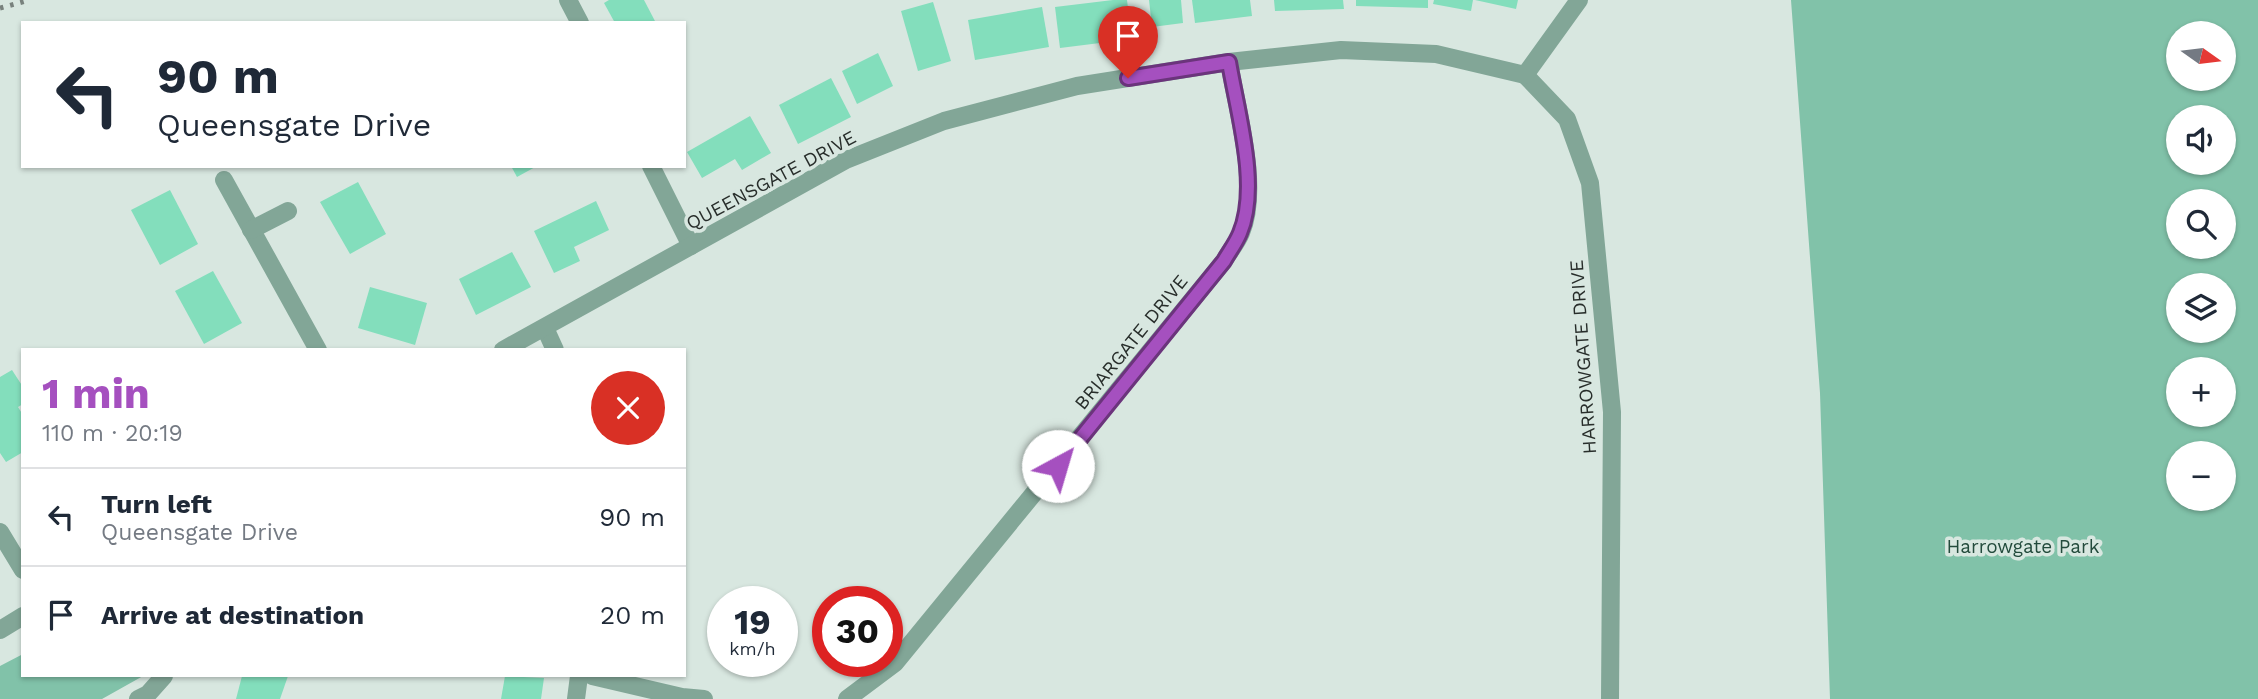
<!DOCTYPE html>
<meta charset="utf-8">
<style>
:root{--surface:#fff;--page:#f6f6f7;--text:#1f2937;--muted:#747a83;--line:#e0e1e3;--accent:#a550bf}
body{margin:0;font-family:"Work Sans",sans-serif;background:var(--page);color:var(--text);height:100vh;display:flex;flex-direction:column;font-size:26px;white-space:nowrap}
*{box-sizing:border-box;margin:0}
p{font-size:23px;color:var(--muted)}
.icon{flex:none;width:38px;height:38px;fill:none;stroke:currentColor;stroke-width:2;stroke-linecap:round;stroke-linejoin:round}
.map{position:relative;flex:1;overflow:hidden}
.side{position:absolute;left:21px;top:348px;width:665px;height:329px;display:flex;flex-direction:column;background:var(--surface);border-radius:0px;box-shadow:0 2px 5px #0004}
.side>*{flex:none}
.guide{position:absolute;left:21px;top:21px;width:665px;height:147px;border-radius:0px;box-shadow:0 2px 5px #0004;background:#fff;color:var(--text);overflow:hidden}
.needle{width:46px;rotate:104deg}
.tools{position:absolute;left:2166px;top:21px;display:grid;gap:14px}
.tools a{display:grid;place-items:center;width:70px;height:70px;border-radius:50%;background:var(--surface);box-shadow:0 2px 5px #0004;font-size:35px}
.speed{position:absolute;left:707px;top:586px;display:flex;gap:14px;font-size:35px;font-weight:700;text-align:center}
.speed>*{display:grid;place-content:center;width:91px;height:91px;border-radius:50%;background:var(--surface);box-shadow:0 2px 5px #0004;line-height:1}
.speed small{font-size:18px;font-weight:400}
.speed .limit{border:10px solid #d22;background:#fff;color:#111}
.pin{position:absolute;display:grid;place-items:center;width:60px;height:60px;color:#fff;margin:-72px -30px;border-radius:50% 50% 50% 0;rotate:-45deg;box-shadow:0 0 7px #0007}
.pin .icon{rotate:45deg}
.me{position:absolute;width:77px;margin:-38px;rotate:39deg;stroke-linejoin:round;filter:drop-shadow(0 0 5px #0008)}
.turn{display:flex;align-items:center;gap:24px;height:147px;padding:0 21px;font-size:32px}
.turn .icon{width:91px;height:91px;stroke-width:2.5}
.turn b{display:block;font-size:49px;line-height:60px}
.round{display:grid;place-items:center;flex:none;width:74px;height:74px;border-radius:37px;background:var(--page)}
.head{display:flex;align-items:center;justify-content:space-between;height:119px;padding:0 21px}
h1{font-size:42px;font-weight:700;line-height:52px;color:var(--accent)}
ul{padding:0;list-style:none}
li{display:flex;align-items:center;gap:21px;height:98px;padding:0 21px;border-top:2px solid var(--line)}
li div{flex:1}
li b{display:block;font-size:26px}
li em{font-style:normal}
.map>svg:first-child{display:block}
.green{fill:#81c2a9;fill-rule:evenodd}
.building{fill:#83debc}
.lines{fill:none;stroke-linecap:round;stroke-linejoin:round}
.street{stroke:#82a697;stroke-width:18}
.rail{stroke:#78827d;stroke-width:5;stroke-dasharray:3.5 7;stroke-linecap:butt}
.route-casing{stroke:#6b347c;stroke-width:18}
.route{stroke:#a550bf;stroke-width:12}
.labels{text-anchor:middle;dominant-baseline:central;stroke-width:7;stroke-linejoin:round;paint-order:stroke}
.street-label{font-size:19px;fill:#282e2b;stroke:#d8e7e0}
.park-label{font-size:19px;fill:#234b3c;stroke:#d8e7e0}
</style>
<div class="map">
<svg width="2258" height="699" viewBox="0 0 2258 699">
<rect width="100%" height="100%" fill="#d8e7e0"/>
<g class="green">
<path d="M 1791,0 L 2258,0 L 2258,699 L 1830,699 L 1820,393 ZM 2179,33 L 2224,33 L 2224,79 L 2179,79 ZM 2179,117 L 2224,117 L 2224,163 L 2179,163 ZM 2179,201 L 2224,201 L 2224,247 L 2179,247 ZM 2179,285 L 2224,285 L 2224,331 L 2179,331 ZM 2179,369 L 2224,369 L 2224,415 L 2179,415 ZM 2179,453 L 2224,453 L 2224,499 L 2179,499 Z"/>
<path d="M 23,654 L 23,676 L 143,676 L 102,699 L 0,699 L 0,666 Z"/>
</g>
<g class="building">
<path d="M 609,0 L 644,0 L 656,23 L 615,23 L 604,3 Z"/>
<path d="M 1113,0 L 1127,0 L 1132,39 L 1060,48 L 1055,7 Z"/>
<path d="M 1149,0 L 1181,0 L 1183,23 L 1152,27 Z"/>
<path d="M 1192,0 L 1250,0 L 1252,16 L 1195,23 Z"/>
<path d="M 1274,0 L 1343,0 L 1344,9 L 1275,11 Z"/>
<path d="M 1356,0 L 1428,0 L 1428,8 L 1356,6 Z"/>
<path d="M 1434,0 L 1473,0 L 1471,11 L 1433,4 Z"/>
<path d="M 1475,0 L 1518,0 L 1516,9 Z"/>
<path d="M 933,2 L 951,61 L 918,71 L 901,11 Z"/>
<path d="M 1042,7 L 1049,47 L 975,60 L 968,20 Z"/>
<path d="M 878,53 L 893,86 L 857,104 L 842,71 Z"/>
<path d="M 831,78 L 851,117 L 798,144 L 779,105 Z"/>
<path d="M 750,116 L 771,153 L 742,170 L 735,159 L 702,178 L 687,152 Z"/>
<path d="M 511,166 L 537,166 L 517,177 Z"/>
<path d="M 358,182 L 386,234 L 350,254 L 320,202 Z"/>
<path d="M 170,190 L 198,244 L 160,265 L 131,210 Z"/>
<path d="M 596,201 L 609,230 L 574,247 L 580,261 L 554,273 L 534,231 Z"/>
<path d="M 512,252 L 531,287 L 476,315 L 459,279 Z"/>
<path d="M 213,271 L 242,323 L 204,344 L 175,291 Z"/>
<path d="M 370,287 L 427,303 L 415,345 L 358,328 Z"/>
<path d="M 12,370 L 23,387 L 23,404 L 18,407 L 23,415 L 23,452 L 6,462 L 0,453 L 0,377 Z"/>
<path d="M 242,676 L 288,676 L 280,699 L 236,699 Z"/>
<path d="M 505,676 L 544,678 L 541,699 L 501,699 Z"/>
</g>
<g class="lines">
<g class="street">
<path d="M 568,0 L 580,23"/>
<path d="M 1525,75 L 1567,119 L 1590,183 L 1612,412 L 1610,699"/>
<path d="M 651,166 L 691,246"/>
<path d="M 224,180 L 318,350"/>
<path d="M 251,230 L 288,211"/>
<path d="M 545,328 L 555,350"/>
<path d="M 503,350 L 846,160 L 944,121 L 1077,86 L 1229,62 L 1341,50 L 1436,54 L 1525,75 L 1579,0"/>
<path d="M 0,532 L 23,570"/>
<path d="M 0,630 L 23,616"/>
<path d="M 592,676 L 682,697 L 704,699"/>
<path d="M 138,699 L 148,694 L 164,676"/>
<path d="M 576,699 L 579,676"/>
<path d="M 847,699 L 895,663 L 1224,261 C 1229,252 1237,243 1241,233 C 1260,187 1237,111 1229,62"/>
</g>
<path class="rail" d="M 0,8 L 30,0"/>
</g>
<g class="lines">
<g class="route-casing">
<path id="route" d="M 1058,466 L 1224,261 C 1229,252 1236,243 1240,233 C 1260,186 1237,111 1229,62 L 1128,78"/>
</g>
<use href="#route" class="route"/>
</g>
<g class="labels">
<g class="street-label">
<text transform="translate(771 180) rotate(-28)">QUEENSGATE DRIVE</text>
<text transform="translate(1131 342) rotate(-51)">BRIARGATE DRIVE</text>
<text transform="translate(1583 357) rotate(-94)">HARROWGATE DRIVE</text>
</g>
<g class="park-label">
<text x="2023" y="546">Harrowgate Park</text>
</g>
</g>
</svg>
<div class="tools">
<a><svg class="needle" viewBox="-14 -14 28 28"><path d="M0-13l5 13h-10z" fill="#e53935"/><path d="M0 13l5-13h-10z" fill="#747a83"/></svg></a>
<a><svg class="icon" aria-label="sound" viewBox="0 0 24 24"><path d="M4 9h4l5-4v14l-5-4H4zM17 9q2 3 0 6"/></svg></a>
<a><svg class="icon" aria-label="search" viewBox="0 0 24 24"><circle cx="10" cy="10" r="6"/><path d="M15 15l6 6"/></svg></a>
<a><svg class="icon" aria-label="layers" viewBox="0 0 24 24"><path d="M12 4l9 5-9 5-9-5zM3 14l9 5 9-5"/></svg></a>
<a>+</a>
<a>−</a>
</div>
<div class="speed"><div>19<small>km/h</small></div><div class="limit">30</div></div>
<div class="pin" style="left:1128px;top:78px;background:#d93025"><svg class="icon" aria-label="arrive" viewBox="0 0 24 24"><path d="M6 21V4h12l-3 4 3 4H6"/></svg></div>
<svg class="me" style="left:1058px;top:466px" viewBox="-20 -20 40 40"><circle r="19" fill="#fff"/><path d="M0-13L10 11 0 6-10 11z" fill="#a550bf"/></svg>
<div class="guide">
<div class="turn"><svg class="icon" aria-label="left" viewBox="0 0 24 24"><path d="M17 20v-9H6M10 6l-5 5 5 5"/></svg><div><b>90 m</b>Queensgate Drive</div></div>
</div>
<section class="side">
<div class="head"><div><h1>1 min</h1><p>110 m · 20:19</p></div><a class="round" style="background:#d93025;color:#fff"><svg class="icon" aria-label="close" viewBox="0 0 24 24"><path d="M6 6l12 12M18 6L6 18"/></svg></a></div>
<ul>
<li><svg class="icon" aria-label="left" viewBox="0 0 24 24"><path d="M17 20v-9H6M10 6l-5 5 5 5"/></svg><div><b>Turn left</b><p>Queensgate Drive</p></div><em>90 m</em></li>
<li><svg class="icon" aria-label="arrive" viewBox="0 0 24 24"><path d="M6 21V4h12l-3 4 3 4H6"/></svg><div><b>Arrive at destination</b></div><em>20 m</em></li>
</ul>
</section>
</div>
